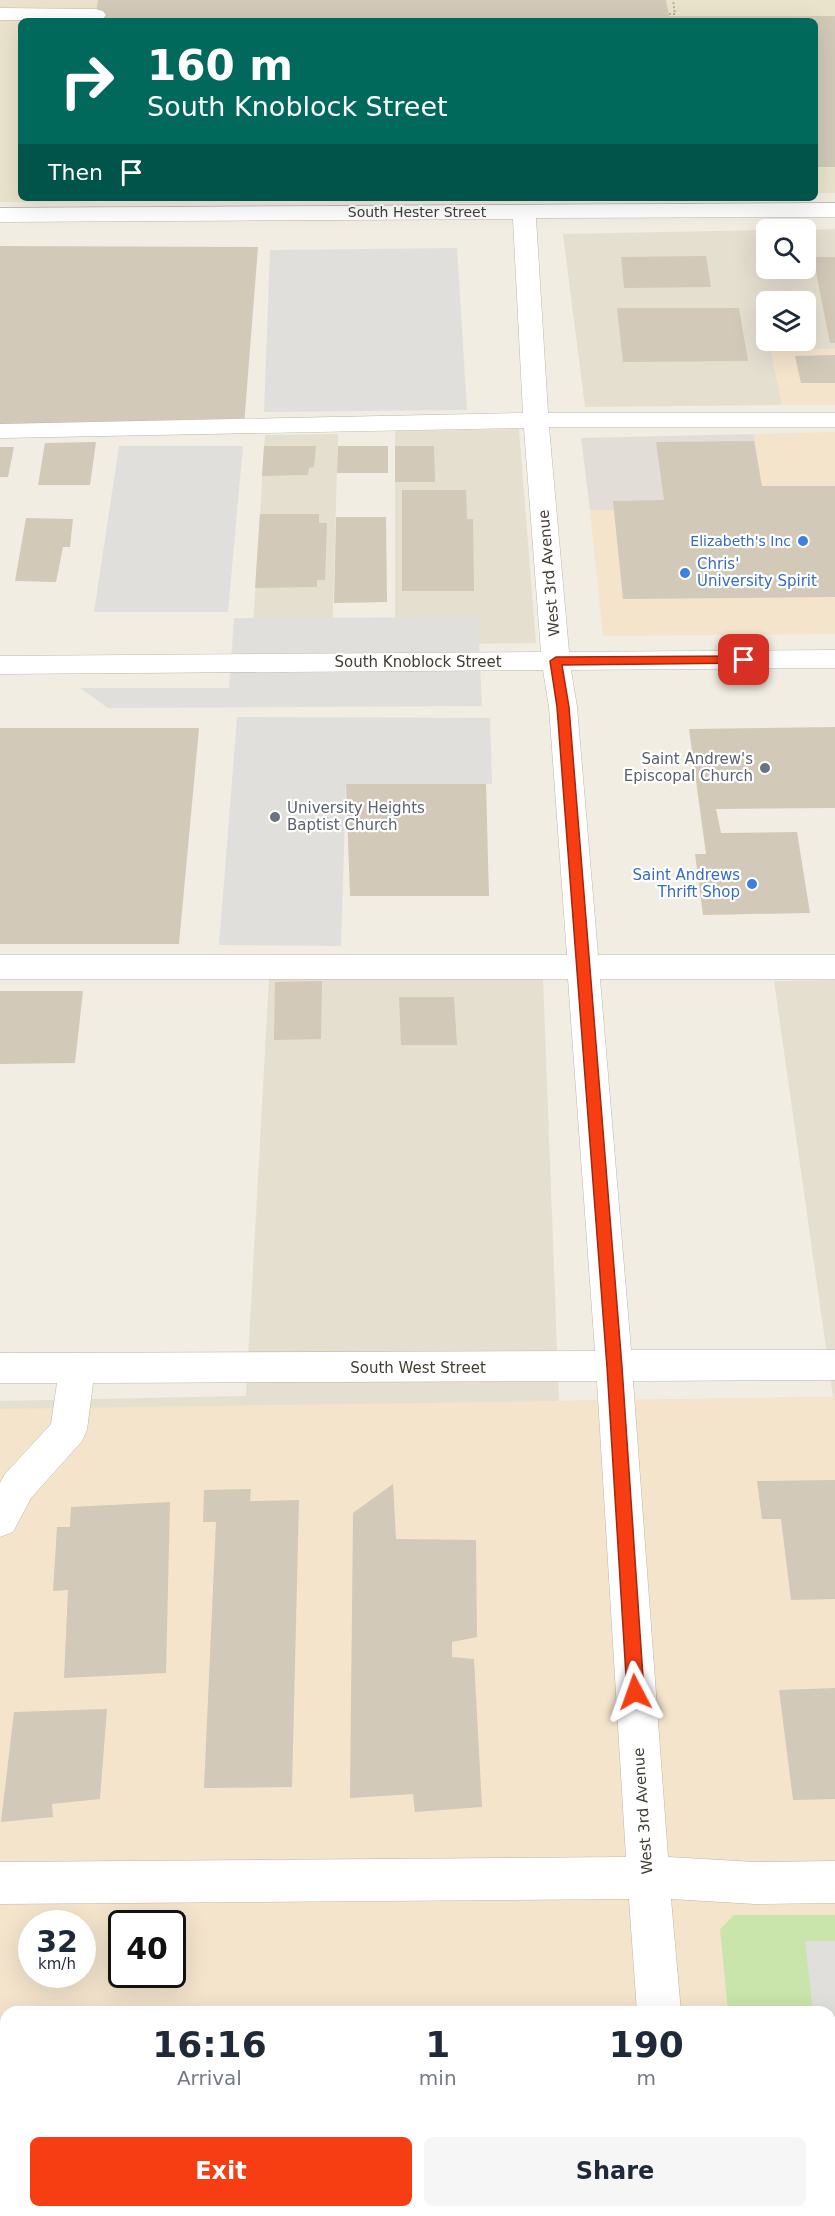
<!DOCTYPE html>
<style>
:root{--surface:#fff;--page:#f6f6f7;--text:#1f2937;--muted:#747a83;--accent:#f73e13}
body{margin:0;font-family:"DejaVu Sans",sans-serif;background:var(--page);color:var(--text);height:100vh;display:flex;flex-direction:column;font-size:22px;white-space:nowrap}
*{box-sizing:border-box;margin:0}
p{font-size:20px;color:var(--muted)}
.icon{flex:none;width:33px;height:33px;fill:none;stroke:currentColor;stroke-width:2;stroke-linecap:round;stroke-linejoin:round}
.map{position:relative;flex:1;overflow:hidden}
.side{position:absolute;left:0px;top:2006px;width:836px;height:212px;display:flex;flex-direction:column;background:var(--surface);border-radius:18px 18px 0 0;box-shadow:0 6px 24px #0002}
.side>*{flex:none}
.top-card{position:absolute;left:18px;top:18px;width:800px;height:183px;border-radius:9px;box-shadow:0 6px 24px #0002;background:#00695c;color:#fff;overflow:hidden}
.buttons{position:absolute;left:756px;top:219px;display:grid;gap:12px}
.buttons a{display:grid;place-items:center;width:60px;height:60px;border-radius:9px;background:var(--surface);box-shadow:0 6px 24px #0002;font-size:30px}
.speed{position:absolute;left:18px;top:1910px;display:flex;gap:12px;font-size:30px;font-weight:700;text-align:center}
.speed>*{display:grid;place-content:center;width:78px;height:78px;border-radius:50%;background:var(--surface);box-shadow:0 6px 24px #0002;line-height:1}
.speed small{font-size:15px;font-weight:400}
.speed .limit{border:3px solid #111;border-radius:9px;background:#fff;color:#111}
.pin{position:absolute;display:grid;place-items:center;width:51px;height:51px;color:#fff;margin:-26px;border-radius:12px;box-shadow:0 3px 9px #0006}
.me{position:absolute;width:66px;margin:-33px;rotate:356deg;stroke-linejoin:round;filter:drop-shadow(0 0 4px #0008)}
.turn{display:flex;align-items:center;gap:21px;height:126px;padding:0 30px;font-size:27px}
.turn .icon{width:78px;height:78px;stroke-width:2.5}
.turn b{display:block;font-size:42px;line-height:51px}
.then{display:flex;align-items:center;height:57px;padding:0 30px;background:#0003;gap:12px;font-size:22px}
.eta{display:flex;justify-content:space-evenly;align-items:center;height:102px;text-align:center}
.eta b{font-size:36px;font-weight:700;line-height:42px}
.button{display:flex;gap:12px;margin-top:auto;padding:12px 30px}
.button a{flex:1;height:69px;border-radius:9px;background:var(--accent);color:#fff;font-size:24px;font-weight:700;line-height:69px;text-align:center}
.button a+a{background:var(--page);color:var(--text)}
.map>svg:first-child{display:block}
.residential{fill:#e5dfd0;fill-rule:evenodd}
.commercial{fill:#f4e4cc;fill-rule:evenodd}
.industrial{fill:#e2ded7}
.education{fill:#eae3cc}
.green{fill:#c9e5ab}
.parking{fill:#e1dfdb}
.building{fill:#d2c9b8}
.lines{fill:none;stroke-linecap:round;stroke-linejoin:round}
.minor-casing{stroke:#bfb8a8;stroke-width:1}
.path{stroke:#bdb197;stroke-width:2;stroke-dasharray:2 2;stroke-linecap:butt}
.minor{fill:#fff;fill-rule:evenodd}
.route{fill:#f73e13;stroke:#a1280c;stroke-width:1.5}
.shop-dot{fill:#3f7fe0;stroke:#fff;stroke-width:2}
.worship-dot{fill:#6b7280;stroke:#fff;stroke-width:2}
.labels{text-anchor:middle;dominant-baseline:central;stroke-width:4.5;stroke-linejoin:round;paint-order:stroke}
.far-street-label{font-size:14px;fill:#423d33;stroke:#fff}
.far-shop-label{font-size:14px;fill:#366cbe;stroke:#fff;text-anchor:end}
.shop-label{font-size:15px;fill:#366cbe;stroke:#fff;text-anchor:start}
.street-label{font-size:15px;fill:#423d33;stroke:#fff}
.worship-label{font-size:15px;fill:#5b616d;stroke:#fff;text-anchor:end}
</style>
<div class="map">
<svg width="835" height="2216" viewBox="0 0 835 2216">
<rect width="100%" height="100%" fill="#f1ede2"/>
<g class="residential">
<path d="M 835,229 L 835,349 L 771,350 L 782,405 L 585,407 L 563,234 L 766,230 L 766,268 L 806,268 L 806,230 ZM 766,302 L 806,302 L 806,340 L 766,340 Z"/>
<path d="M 519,429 L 536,643 L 395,645 L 395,431 Z"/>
<path d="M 338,434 L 332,645 L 252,644 L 265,435 Z"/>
<path d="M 543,977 L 559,1401 L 833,1397 L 774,981 L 835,980 L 835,2216 L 0,2216 L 0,1401 L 246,1396 L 269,978 ZM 32,1923 L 82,1923 L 82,1974 L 32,1974 ZM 122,1923 L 172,1923 L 172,1974 L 122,1974 ZM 6,2012 L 830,2012 L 830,2211 L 6,2211 Z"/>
</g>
<g class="commercial">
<path d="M 835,349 L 835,405 L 782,405 L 771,350 Z"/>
<path d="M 835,432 L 835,634 L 603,636 L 590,510 L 765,511 L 754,434 Z"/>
<path d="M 835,1397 L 835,2216 L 0,2216 L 0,1409 ZM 32,1923 L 82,1923 L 82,1974 L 32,1974 ZM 122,1923 L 172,1923 L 172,1974 L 122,1974 ZM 6,2012 L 830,2012 L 830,2211 L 6,2211 Z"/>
</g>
<path class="industrial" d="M 754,434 L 765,511 L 590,510 L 581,438 Z"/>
<path class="education" d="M 0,0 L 835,0 L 835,193 L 815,193 L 814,21 L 21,21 L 21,198 L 358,198 L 0,202 Z"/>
<path class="green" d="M 734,1915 L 835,1915 L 835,2216 L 749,2216 L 749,2211 L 830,2211 L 830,2012 L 728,2011 L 720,1929 Z"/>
<g class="parking">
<path d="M 457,248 L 467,410 L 264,412 L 270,250 Z"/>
<path d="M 119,446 L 243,446 L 228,612 L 94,612 Z"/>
<path d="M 478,617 L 482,706 L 108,708 L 80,688 L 229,688 L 234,618 Z"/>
<path d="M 237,717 L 490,718 L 492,784 L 346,784 L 341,946 L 219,945 Z"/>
<path d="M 805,1941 L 835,1941 L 835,2198 L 830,2151 L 830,2012 L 813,2011 Z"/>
</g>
<g class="building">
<path d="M 98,0 L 666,0 L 669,16 L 835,16 L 835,167 L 814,167 L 814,21 L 95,21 Z"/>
<path d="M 0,246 L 258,247 L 244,425 L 0,425 Z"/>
<path d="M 706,256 L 711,287 L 624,288 L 621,257 Z"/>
<path d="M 813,257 L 835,257 L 835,343 L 830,343 Z"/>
<path d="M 617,308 L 739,308 L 748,361 L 623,362 Z"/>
<path d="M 835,355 L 835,383 L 801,383 L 795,356 Z"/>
<path d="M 754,441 L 762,486 L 835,486 L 835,597 L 623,599 L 613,501 L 664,500 L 656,442 Z"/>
<path d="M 96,442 L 90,485 L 38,485 L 45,443 Z"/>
<path d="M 264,446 L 316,446 L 314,467 L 309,468 L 308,475 L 262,476 Z"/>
<path d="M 338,446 L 388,446 L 388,473 L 337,473 Z"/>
<path d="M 395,446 L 434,446 L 435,482 L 395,482 Z"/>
<path d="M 0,447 L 14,447 L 8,477 L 0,477 Z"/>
<path d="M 402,490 L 466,490 L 467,519 L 473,519 L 474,591 L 402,591 Z"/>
<path d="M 260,514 L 319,514 L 319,523 L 327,523 L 325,580 L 317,580 L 317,587 L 255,588 Z"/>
<path d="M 336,517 L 386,517 L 387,602 L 334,603 Z"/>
<path d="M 26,518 L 73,519 L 70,547 L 63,547 L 56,582 L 15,581 Z"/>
<path d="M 835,727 L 835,808 L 716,809 L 721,833 L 797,832 L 810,913 L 703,915 L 695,854 L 706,854 L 689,729 Z"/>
<path d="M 0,728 L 199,728 L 179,944 L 0,944 Z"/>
<path d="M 346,784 L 486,784 L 489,896 L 350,896 Z"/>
<path d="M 322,981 L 321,1039 L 274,1040 L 275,982 Z"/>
<path d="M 0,991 L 83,991 L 75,1063 L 0,1064 Z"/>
<path d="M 399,997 L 454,997 L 457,1045 L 401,1045 Z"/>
<path d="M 835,1480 L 835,1599 L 791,1600 L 781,1519 L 762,1519 L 757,1481 Z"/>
<path d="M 393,1484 L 396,1539 L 476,1540 L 477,1637 L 452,1642 L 452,1657 L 474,1659 L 482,1807 L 415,1812 L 413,1794 L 350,1798 L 353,1513 Z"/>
<path d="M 251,1489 L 250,1501 L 299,1500 L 292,1787 L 204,1788 L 216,1522 L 203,1522 L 204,1490 Z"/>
<path d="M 170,1502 L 166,1673 L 64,1678 L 68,1590 L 53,1591 L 57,1527 L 70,1527 L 71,1507 Z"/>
<path d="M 835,1688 L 835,1799 L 793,1800 L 779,1690 Z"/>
<path d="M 107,1709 L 100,1799 L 52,1804 L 53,1817 L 1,1822 L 14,1712 Z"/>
</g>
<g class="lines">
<g class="minor-casing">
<g id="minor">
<path d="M 0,8 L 96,9 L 103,11 L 106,15 L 103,19 L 96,21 L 0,20 Z"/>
<path d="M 835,203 L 835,217 L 536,218 L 548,413 L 835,413 L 835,427 L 549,427 L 569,652 L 835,650 L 835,668 L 571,670 L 577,707 L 598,955 L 835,955 L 835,979 L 600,979 L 631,1350 L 835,1350 L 835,1380 L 633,1381 L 668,1857 L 755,1862 L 835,1861 L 835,1903 L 755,1904 L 671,1899 L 681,2012 L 637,2012 L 629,1899 L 0,1904 L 0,1862 L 626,1857 L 597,1381 L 93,1383 L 87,1430 L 82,1441 L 31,1498 L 13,1532 L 0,1537 L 0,1483 L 5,1474 L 51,1424 L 57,1383 L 0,1383 L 0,1353 L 595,1351 L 568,979 L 0,979 L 0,955 L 567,955 L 549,707 L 543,670 L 0,674 L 0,656 L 541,652 L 524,428 L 0,438 L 0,424 L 523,413 L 513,219 L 0,222 L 0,208 Z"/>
<path d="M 654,2211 L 700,2211 L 701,2216 L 655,2216 Z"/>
</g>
</g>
<path class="path" d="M 669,14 L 675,14 L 673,0"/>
<use href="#minor" class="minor"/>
</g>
<path class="route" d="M 744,656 L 750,660 L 748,663 L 562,665 L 569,707 L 622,1367 L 644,1692 L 641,1697 L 635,1699 L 630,1697 L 627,1692 L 607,1367 L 557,707 L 550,661 L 556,657 Z"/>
<g class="shop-dot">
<circle cx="803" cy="541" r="6"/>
<circle cx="685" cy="573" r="6"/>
<circle cx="752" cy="884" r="6"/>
</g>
<g class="worship-dot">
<circle cx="765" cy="768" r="6"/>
<circle cx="275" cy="817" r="6"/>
</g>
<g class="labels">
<g class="far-street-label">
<text x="417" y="212">South Hester Street</text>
</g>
<g class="far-shop-label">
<text x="791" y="541">Elizabeth's Inc</text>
</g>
<g class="shop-label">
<text x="697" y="564">Chris'<tspan x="697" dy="17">University Spirit</tspan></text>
<text x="740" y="875" text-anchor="end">Saint Andrews<tspan x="740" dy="17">Thrift Shop</tspan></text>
</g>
<g class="street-label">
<text transform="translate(549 573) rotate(-95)">West 3rd Avenue</text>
<text x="418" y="662">South Knoblock Street</text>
<text x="418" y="1368">South West Street</text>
<text transform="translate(643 1811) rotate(-94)">West 3rd Avenue</text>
</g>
<g class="worship-label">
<text x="753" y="759">Saint Andrew's<tspan x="753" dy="17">Episcopal Church</tspan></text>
<text x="287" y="808" text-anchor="start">University Heights<tspan x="287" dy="17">Baptist Church</tspan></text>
</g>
</g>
</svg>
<div class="buttons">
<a><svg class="icon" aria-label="search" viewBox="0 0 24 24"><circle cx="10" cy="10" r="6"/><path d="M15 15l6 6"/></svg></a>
<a><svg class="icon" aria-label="layers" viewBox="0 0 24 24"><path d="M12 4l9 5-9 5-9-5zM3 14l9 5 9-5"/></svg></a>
</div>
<div class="speed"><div>32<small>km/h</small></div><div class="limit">40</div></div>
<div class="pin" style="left:744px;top:660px;background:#d93025"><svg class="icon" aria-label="arrive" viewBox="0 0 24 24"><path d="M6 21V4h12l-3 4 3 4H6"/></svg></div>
<svg class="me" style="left:635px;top:1692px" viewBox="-20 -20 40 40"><path d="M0-17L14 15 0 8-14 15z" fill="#f73e13" stroke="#fff" stroke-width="4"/></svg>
<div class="top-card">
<div class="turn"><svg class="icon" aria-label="right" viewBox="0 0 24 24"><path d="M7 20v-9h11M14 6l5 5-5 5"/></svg><div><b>160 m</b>South Knoblock Street</div></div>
<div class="then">Then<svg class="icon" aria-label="arrive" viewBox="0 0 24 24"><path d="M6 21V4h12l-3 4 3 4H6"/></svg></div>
</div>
<section class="side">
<div class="eta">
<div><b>16:16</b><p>Arrival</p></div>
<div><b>1</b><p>min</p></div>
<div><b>190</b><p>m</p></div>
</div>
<div class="button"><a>Exit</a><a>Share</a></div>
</section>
</div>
